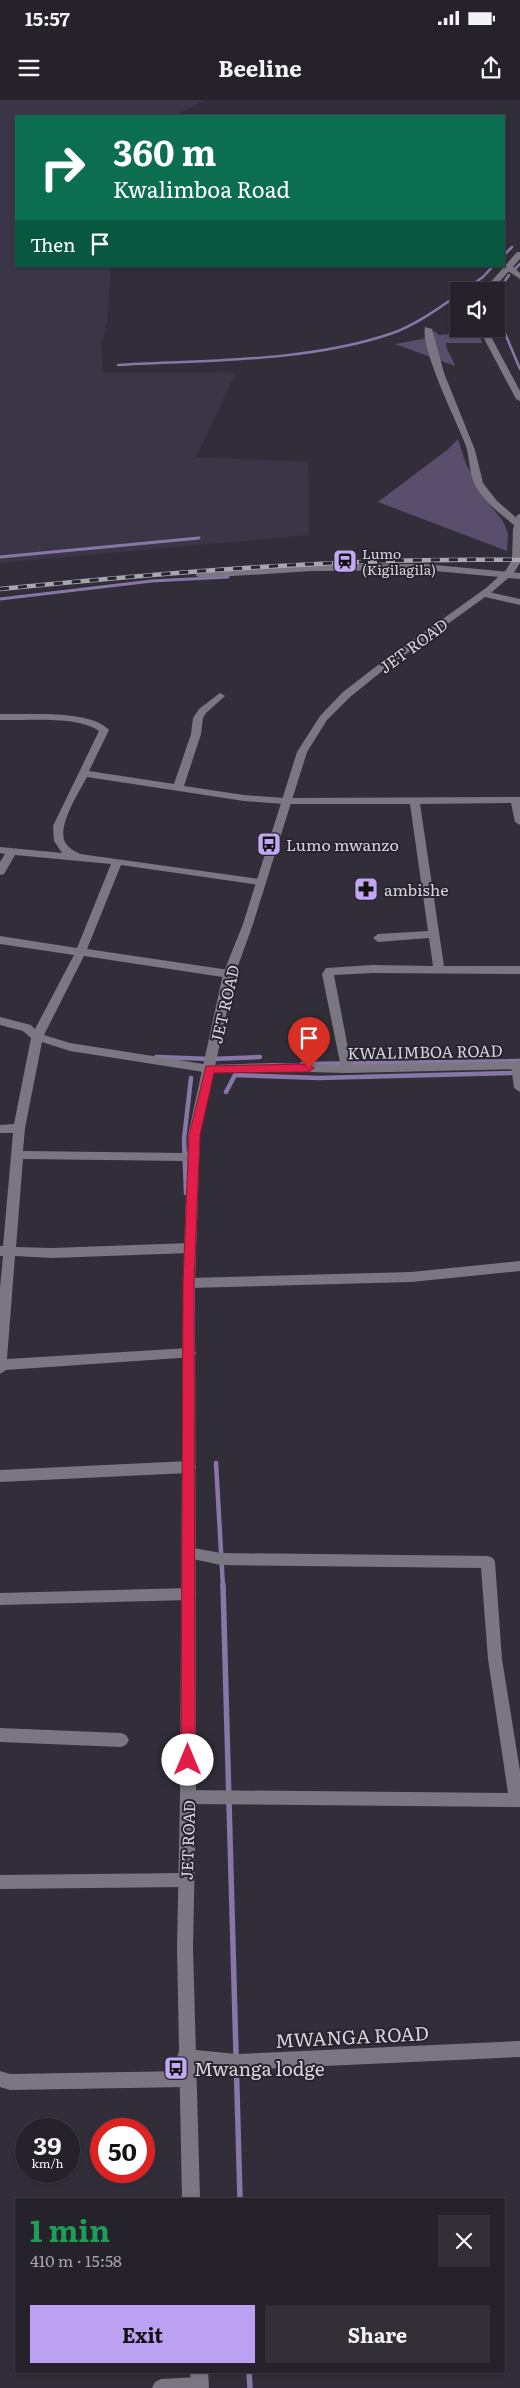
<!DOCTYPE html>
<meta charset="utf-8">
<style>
:root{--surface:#26222b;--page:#322f37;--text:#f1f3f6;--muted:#a4a4a9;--line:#423f47;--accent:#bca0f2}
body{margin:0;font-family:Literata,serif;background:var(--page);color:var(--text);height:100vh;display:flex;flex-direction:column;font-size:19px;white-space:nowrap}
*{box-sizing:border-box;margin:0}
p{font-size:16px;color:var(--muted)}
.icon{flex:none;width:28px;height:28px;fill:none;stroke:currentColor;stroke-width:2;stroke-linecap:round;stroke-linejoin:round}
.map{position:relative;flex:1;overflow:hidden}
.side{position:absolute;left:15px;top:2098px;width:490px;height:175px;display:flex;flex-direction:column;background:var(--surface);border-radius:0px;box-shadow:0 1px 4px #0004,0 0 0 1px var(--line)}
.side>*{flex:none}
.top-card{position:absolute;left:15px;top:15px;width:490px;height:152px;border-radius:0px;box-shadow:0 1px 4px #0004,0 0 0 1px var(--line);background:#0b6e4f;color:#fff;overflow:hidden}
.tools{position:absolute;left:450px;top:182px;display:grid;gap:10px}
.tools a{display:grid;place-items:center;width:55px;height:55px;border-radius:0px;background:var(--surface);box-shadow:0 1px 4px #0004,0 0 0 1px var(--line);font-size:25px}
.speed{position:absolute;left:15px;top:2018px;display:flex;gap:10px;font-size:25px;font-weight:700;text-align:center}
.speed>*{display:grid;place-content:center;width:65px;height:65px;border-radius:50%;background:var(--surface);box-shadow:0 1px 4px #0004,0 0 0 1px var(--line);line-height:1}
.speed small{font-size:12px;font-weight:400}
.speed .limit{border:8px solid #d22;background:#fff;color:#111}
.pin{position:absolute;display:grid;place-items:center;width:42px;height:42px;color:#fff;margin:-51px -21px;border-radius:50% 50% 50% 0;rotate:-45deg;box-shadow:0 0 5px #0007}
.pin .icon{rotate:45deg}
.me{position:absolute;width:55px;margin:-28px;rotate:0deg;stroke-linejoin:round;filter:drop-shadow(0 0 4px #0008)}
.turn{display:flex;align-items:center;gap:18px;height:105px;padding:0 15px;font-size:22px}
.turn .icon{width:65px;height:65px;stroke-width:2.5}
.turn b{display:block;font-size:35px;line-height:42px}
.then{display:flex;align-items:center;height:48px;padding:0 15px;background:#0003;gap:10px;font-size:19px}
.round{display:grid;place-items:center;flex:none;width:52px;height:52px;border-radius:0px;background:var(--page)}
.overview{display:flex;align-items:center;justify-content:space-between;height:85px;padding:0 15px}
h1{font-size:30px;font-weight:700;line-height:38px;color:#1e9e55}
.cta{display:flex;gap:10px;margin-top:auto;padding:10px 15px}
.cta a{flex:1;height:58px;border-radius:0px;background:var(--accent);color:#111;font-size:20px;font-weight:700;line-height:58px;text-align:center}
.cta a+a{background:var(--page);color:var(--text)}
.status{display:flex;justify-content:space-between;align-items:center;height:35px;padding:0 25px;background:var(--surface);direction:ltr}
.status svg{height:14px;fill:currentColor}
header{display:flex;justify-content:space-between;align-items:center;height:65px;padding:0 15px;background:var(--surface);font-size:22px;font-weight:700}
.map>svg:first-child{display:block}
.built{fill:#3b3647}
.green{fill:#594f6c}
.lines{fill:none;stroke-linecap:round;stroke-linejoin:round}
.stream-far3{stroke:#8777a7;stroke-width:2.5}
.stream-far2{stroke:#8777a7;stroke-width:3}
.stream-far1{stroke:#8777a7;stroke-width:4.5}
.stream{stroke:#8777a7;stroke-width:5.5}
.minor{fill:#7a7682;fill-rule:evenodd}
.tertiary{fill:#7a7682;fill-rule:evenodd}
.secondary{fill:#7a7682;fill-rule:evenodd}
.rail-casing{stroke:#a8a6ae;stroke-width:4.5}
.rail{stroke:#28242f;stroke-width:3;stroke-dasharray:9;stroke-linecap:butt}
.route{fill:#e11d48;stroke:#92132f}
.labels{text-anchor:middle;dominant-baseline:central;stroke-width:4;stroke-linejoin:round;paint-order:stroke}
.far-poi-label{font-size:14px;fill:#d7d5dc;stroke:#28242f;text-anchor:start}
.street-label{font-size:16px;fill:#d7d5dc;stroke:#28242f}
.poi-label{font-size:16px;fill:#d7d5dc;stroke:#28242f;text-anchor:start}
.near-street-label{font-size:19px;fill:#d7d5dc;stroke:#28242f}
.near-poi-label{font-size:19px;fill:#d7d5dc;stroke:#28242f;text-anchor:start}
</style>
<div class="status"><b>15:57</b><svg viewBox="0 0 49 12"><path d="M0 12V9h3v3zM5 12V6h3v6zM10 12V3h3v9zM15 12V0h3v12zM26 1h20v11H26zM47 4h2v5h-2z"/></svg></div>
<header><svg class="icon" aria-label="menu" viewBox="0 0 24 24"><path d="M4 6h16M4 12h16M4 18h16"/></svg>Beeline<svg class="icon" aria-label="share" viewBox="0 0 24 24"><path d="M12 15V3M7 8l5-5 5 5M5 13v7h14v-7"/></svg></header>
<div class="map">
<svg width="520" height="2288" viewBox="0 0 520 2288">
<rect width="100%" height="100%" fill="#322e39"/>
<path class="built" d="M 0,0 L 205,0 L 174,16 L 16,16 L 16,166 L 111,166 L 107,223 L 101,248 L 103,273 L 218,273 L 222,271 L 232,274 L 234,276 L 196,357 L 308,362 L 309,435 L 0,463 Z"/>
<g class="green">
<path d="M 434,231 L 439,235 L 479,232 L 482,243 L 446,243 C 446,252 453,257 455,266 L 395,244 L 423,239 Z"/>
<path d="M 458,339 L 466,364 L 486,400 L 503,421 L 508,433 L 507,451 L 378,402 L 447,350 Z"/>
</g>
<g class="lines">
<g class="stream-far3">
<path d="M 504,155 L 512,147"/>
<path d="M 514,170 L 520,164"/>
<path d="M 463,191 L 483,177 L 493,166"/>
<path d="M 496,194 L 509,175"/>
<path d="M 496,212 L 520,269"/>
<path d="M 118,265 C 206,260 306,262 390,234 C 414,226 438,209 459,194"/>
</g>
<g class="stream-far2">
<path d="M 0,457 L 199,438"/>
<path d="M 0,499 L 152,481 L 228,477"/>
</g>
<g class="stream-far1">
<path d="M 156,957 L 211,959 L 260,957"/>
<path d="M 302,964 L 520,961"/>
<path d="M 226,992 L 235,975 L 319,978 L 511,973"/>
<path d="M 186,1093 L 184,1039 L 191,978"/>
<path d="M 216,1363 L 223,1487"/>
</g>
<g class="stream">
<path d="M 223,1485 L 240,2099"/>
<path d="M 249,2271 L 250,2288"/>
</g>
<g class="minor">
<path d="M 505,165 L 511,165 L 520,173 L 520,179 L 505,169 Z"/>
<path d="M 425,227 L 432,229 L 444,273 L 475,350 L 483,383 L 497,401 L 520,421 L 520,425 L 514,425 C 500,414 485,402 476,387 C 469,375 470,359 466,346 C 457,322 420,249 425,227 Z"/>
<path d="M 424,464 L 520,473 L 520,479 L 424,470 L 312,471 L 200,478 L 195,475 L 200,472 L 312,465 Z"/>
<path d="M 484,491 L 520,499 L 520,505 L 481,496 L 481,492 Z"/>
<path d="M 220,593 L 225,596 L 206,613 L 203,618 L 201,634 L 184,686 L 244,695 L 285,698 L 520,697 L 520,725 L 515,722 L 511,703 L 420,704 L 444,866 L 520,866 L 520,874 L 372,873 L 334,875 L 352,969 L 350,972 L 342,972 L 322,874 L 326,868 L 372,865 L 433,866 L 429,838 L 378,842 L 373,838 L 378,834 L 428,831 L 410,704 L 285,704 L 244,701 L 87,677 C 79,692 57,726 65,742 C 68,748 75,751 80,754 L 260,779 L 265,782 L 260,785 L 121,765 L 87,849 L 229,870 L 235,874 L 229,878 L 84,856 L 44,935 L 70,943 L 210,965 L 216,969 L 210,973 L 70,951 L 42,942 L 25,1028 L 23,1051 L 184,1053 L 194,1049 L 200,1053 L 198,1056 L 185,1061 L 23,1059 L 16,1147 L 52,1148 L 190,1143 L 194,1145 L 196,1148 L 194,1151 L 190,1153 L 52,1158 L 15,1156 L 7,1259 L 189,1248 L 194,1249 L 196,1253 L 194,1257 L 6,1270 L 0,1274 L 0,1188 L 3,1156 L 0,1156 L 0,1146 L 3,1146 L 13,1033 L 0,1033 L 0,1025 L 14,1024 L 31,938 L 23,931 L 0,925 L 0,917 L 31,925 L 35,929 L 74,855 L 0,844 L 0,836 L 77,848 L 111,764 L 15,755 L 4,774 L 0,775 L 0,762 L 5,754 L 0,753 L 0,747 L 62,753 L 54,741 L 53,726 L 99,631 C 77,615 26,621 0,620 L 0,614 C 27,615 90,609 109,630 L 89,671 L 174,684 L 191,634 L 193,618 L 199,609 Z"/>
<path d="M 517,961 L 520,962 L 520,992 L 514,988 L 511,965 Z"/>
<path d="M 520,1161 L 520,1171 L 411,1182 L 189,1188 L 185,1186 L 183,1183 L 185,1180 L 189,1178 L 411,1172 Z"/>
<path d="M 189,1361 L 194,1363 L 196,1367 L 194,1371 L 189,1373 L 0,1382 L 0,1370 Z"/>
<path d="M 188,1447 L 221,1453 L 488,1456 L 493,1458 L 495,1462 L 502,1559 L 520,1671 L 520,1707 L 188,1704 L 183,1702 L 180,1697 L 183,1692 L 188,1690 L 508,1693 L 488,1559 L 481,1468 L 221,1465 L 183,1457 L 181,1453 L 183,1449 Z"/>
<path d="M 189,1488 L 194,1490 L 196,1494 L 194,1498 L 189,1500 L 0,1505 L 0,1493 Z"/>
<path d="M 0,1628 L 121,1633 L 126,1635 L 129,1640 L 126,1645 L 121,1647 L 0,1642 Z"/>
<path d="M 185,1773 L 191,1775 L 193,1780 L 191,1785 L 185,1787 L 0,1789 L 0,1775 Z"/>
<path d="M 520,1941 L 520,1957 L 237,1970 L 185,1965 L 179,1963 L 177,1957 L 179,1951 L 185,1949 L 237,1954 Z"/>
<path d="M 0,1971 L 10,1974 L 186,1971 L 192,1973 L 194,1979 L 192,1985 L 186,1987 L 10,1990 L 0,1987 Z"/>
<path d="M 200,2277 L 206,2280 L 208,2288 L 152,2288 L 155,2282 L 161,2279 Z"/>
</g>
<path class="tertiary" d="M 520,961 L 520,969 L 346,973 L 271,971 L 210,973 L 204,969 L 210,965 L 271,963 L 346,965 Z"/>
<g class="secondary">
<path d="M 517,152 L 520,152 L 520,159 L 491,191 L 483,191 Z"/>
<path d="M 479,229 L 487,229 L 520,291 L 520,301 L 516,299 Z"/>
<path d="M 520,414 L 520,463 L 513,474 L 492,492 L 381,572 L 350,597 L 327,620 L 307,652 L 253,824 L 235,874 L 200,1035 L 195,1183 L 196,1697 L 193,1848 L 200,2099 L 182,2099 L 177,1848 L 180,1697 L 183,1183 L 188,1035 L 223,874 L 243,824 L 297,652 L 320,616 L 343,592 L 374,568 L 486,488 L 506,470 L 512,460 L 513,429 L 517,415 Z"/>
<path d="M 190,2271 L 208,2271 L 209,2288 L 191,2288 Z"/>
</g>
<g class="rail-casing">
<path id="rail" d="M 0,489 C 173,472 346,457 520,460"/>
</g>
<use href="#rail" class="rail"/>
</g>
<path class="route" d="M 309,964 L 314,968 L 309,972 L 214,973 L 200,1035 L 194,1183 L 195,1660 L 193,1665 L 188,1667 L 183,1665 L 181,1660 L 183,1183 L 189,1035 L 206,966 Z"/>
<defs>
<g id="station-square" transform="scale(1.25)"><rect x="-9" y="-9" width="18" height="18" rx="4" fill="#c2a8f3" stroke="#28242f"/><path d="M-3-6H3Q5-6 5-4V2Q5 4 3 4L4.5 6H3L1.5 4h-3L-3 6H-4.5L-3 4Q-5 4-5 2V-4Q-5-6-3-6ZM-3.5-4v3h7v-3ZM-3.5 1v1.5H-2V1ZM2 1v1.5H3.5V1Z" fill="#111"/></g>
<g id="bus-square" transform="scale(1.25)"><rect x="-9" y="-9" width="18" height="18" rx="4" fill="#c2a8f3" stroke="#28242f"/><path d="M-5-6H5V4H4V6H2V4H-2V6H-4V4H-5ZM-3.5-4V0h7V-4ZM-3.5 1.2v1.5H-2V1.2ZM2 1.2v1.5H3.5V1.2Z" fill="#111"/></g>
<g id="pharmacy-square" transform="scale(1.25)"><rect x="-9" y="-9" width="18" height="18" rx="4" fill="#c2a8f3" stroke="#28242f"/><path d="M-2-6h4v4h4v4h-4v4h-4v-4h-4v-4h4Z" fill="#111"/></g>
</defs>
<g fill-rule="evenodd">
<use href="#station-square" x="345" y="461"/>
<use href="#bus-square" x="269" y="744"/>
<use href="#pharmacy-square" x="366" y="789"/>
<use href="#bus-square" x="176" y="1968"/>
</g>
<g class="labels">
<g class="far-poi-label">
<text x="362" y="453">Lumo<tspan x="362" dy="16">(Kigilagila)</tspan></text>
</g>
<g class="street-label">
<text transform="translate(413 545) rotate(-36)">JET ROAD</text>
<text transform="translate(224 904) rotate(-77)">JET ROAD</text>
<text transform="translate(425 951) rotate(-1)">KWALIMBOA ROAD</text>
<text transform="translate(187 1740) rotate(-88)">JET ROAD</text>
</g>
<g class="poi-label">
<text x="286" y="744">Lumo mwanzo</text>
<text x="384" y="789">ambishe</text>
</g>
<g class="near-street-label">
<text transform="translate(352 1936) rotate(-3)">MWANGA ROAD</text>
</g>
<g class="near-poi-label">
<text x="194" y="1968">Mwanga lodge</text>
</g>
</g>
</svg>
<div class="tools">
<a><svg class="icon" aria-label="sound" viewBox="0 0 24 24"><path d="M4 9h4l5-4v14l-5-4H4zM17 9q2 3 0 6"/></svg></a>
</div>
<div class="speed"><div>39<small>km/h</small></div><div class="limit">50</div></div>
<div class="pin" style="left:309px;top:968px;background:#d93025"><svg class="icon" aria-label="arrive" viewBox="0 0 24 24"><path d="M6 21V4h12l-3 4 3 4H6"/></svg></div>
<svg class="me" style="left:188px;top:1660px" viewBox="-20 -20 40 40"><circle r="19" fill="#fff"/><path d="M0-13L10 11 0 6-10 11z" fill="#e11d48"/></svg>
<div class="top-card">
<div class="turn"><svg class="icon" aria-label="right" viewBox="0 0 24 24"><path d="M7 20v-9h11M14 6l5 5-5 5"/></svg><div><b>360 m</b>Kwalimboa Road</div></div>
<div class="then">Then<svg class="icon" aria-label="arrive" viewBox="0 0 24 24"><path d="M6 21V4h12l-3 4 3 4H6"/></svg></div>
</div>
<section class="side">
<div class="overview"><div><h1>1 min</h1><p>410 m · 15:58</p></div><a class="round"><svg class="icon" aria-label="close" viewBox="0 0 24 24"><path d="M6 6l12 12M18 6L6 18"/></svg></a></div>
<div class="cta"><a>Exit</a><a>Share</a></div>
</section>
</div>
